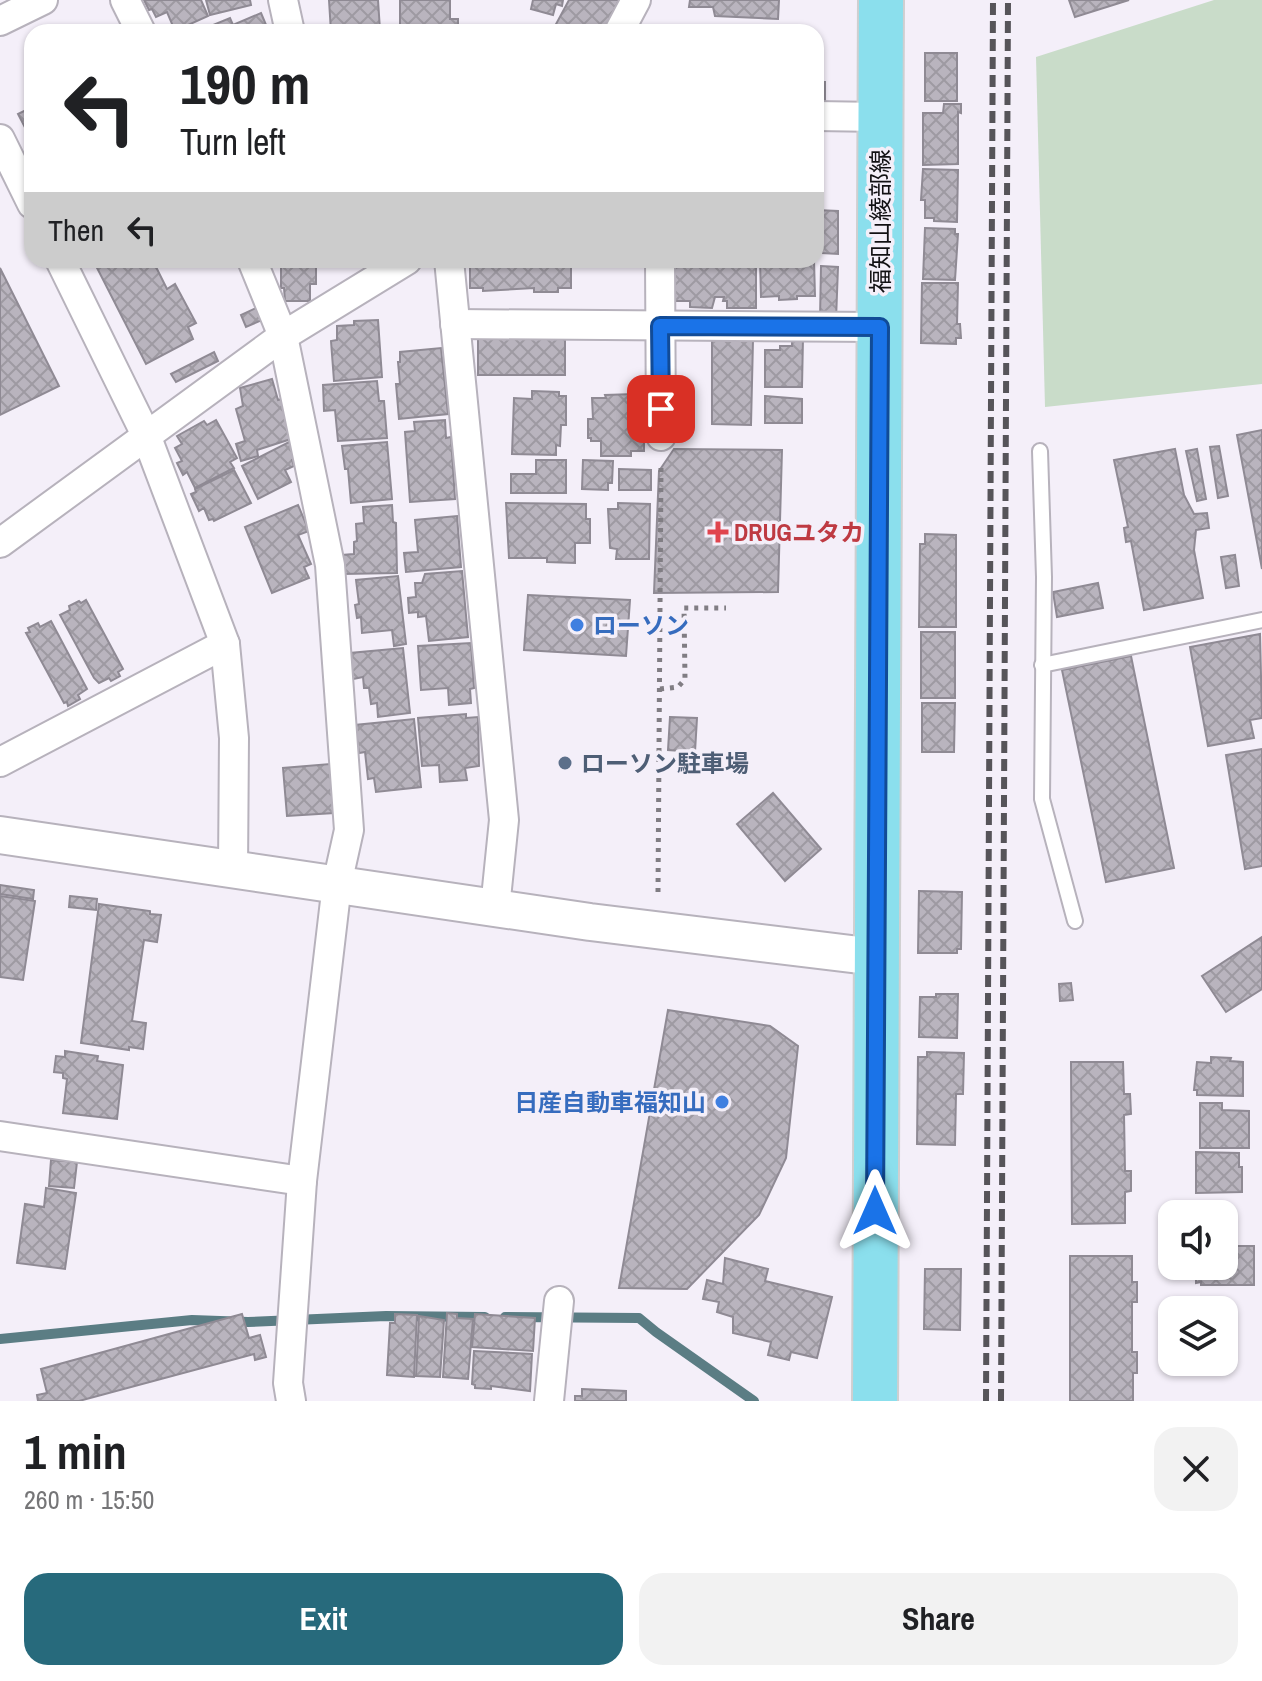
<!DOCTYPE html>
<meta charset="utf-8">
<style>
:root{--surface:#fff;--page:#f2f2f2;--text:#202124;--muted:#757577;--accent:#276a7c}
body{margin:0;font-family:"Archivo Narrow","Noto Sans JP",sans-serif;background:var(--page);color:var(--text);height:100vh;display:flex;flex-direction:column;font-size:30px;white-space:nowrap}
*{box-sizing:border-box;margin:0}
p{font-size:26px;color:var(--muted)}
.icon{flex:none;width:44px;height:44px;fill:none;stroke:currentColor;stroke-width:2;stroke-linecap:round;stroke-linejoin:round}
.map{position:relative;height:1401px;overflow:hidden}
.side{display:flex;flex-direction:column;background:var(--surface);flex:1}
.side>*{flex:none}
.top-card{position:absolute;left:24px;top:24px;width:800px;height:244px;border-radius:24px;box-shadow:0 2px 6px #0004;background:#fff;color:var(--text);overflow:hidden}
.tools{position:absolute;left:1158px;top:1200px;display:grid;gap:16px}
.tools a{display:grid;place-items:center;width:80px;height:80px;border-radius:16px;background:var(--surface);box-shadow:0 2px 6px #0004;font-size:40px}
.pin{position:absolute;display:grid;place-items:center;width:68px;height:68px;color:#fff;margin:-34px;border-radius:16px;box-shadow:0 4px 12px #0006}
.me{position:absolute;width:88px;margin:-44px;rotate:0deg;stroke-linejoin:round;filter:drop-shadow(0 0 6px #0008)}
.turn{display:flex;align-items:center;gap:28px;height:168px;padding:0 24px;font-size:36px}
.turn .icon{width:104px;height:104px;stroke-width:2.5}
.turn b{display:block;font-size:56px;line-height:68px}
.then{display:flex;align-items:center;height:76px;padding:0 24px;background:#0003;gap:16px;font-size:30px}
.round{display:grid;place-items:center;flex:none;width:84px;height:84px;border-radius:24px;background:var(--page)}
.headline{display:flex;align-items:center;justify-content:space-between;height:136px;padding:0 24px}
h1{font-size:48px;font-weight:700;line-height:60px}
.action{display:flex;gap:16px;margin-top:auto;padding:16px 24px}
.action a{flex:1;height:92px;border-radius:24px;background:var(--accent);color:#fff;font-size:32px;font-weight:700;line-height:92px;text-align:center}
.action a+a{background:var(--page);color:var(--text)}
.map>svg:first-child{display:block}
.garden{fill:#c9dcc9}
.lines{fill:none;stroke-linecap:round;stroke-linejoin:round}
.stream{stroke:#5b7d84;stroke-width:10}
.building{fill:url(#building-cross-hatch);stroke:#8f8a94;stroke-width:2}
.service-casing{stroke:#b7b2bc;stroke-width:18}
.minor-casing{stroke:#b7b2bc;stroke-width:32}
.tertiary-casing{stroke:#b7b2bc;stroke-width:40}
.primary-casing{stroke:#cfcfd0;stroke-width:48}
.path{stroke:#807d83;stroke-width:5;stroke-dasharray:4 6;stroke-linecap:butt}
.service{stroke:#fff;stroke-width:14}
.minor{stroke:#fff;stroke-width:28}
.tertiary{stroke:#fff;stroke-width:36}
.primary{stroke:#8bdfed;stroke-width:44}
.rail{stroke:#565459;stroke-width:6;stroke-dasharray:12 6;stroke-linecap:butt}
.route-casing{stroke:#114b97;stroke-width:20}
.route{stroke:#1a73e8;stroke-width:14}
.health-dot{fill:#e0444e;stroke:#f4eff9;stroke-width:3}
.shop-dot{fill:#3f7fe0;stroke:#f4eff9;stroke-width:3}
.service-dot{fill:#5c6f8a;stroke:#f4eff9;stroke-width:3}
.labels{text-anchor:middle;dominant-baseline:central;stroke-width:7;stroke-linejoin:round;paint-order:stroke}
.street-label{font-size:24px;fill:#111013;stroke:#f4eff9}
.health-label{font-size:24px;font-weight:bold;fill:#be3a42;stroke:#f4eff9;text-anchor:start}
.shop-label{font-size:24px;font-weight:bold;fill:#366cbe;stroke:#f4eff9;text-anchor:start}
.service-label{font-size:24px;font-weight:bold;fill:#4e5e75;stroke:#f4eff9;text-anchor:start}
</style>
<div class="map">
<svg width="1262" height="1401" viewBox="0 0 1262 1401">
<defs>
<pattern id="building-cross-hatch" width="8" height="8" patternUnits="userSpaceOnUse" patternTransform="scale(2)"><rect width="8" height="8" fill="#b9b4be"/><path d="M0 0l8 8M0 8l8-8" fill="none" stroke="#9e9aa2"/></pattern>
</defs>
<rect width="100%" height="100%" fill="#f4eff9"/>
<path class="garden" d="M 1214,0 L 1262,0 L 1262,384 L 1045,407 L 1036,57 Z"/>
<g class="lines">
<g class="stream">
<path d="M 505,1317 L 639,1318 L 656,1332 L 754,1401"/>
<path d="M 0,1339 L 192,1320 L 248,1322 L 386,1316 L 485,1317"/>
</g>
</g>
<g class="building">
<path d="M 144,0 L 201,0 L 208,16 L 175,31 L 167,12 L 156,17 L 152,9 L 149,10 Z"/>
<path d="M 206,0 L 250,0 L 251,5 L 210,15 Z"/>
<path d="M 329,0 L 378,0 L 380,30 L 331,32 Z"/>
<path d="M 400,0 L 450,0 L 450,19 L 458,19 L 458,32 L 400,32 Z"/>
<path d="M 533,0 L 563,0 L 562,6 L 556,4 L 553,15 L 531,9 Z"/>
<path d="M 569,0 L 619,0 L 603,32 L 568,32 L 555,26 Z"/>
<path d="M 690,0 L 779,0 L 778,19 L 715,16 L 713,7 L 689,7 Z"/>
<path d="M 1069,0 L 1129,0 L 1075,17 Z"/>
<path d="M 261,13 L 269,32 L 216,32 L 213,25 L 230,18 L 233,25 Z"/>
<rect x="925" y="53" width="32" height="48"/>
<path d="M 816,61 L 821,61 L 821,82 L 825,82 L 825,104 L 816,103 Z"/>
<path d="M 944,104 L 961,104 L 961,113 L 958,112 L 958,164 L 923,165 L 923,113 L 943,113 Z"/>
<path d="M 32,107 L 32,141 L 18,114 Z"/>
<path d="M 923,169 L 958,170 L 957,222 L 934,221 L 934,218 L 925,218 L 925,200 L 921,200 Z"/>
<path d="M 816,210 L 838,211 L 838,254 L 822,253 L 822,242 L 816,242 Z"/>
<path d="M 925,228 L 955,229 L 955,234 L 958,234 L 955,280 L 923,279 Z"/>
<path d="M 93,260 L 164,260 L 155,265 L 167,289 L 175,284 L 196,323 L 188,327 L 193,339 L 146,364 Z"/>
<path d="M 281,260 L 316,260 L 316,284 L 310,284 L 310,301 L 285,301 L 284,288 L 281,288 Z"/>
<path d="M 470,260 L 571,260 L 571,288 L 558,288 L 558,292 L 534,292 L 534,288 L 483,291 L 483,288 L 470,288 Z"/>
<path d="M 692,260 L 717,262 L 717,260 L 756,260 L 756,308 L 727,308 L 727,301 L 723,301 L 724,297 L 715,297 L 712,308 L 690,307 L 690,301 L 675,301 L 675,296 L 668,296 L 668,268 L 692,266 Z"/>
<path d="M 760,260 L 814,260 L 815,296 L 797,296 L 797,299 L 779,300 L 779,296 L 761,297 Z"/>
<path d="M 821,266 L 838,267 L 836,320 L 820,319 Z"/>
<path d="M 0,268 L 59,386 L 0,415 Z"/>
<path d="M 922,283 L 958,283 L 957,324 L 960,324 L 961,338 L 956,338 L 956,344 L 921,343 Z"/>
<path d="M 256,308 L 262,320 L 246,327 L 241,315 Z"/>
<path d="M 378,320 L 382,377 L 334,381 L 331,341 L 337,340 L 337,326 L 354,325 L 354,321 Z"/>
<path d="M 712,336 L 753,340 L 751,425 L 712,424 Z"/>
<rect x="478" y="337" width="87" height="38"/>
<path d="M 792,337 L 803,338 L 802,387 L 765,387 L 765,350 L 780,350 L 780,346 L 792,346 Z"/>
<path d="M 441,348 L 448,414 L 399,419 L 396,384 L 400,384 L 398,362 L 400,362 L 400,352 Z"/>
<path d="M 214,352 L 218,361 L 176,382 L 171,374 Z"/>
<path d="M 272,379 L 278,400 L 282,399 L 294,438 L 257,450 L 258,456 L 241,461 L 236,444 L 245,441 L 236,409 L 243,406 L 240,388 Z"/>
<path d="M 377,381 L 379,401 L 384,401 L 387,438 L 338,441 L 335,410 L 324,411 L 323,385 Z"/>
<path d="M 532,391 L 559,392 L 559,396 L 566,396 L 566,425 L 561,425 L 560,446 L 556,445 L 556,455 L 512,454 L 514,398 L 532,399 Z"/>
<path d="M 635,394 L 634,407 L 644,407 L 644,451 L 631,451 L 631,456 L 601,456 L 601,441 L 591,441 L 591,438 L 588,438 L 588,419 L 593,419 L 592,398 L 606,398 L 605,395 Z"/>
<path d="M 765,396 L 802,399 L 802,423 L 765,423 Z"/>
<path d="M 216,420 L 237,458 L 230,462 L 234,468 L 195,488 L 187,472 L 183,475 L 177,463 L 182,461 L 175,448 L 182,444 L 177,436 L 204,421 L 207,425 Z"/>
<path d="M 445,420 L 446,438 L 451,437 L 455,499 L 410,502 L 405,432 L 415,431 L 414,422 Z"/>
<path d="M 1262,430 L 1262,569 L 1237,435 Z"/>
<path d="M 289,442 L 297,457 L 292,460 L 294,466 L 285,470 L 291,482 L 258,499 L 242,466 Z"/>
<path d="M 387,442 L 392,499 L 351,503 L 348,469 L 345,469 L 342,446 Z"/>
<path d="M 1219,446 L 1228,496 L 1218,498 L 1210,447 Z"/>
<path d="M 674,449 L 782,450 L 778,592 L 654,593 L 659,471 Z"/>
<path d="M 1175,449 L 1184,495 L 1194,514 L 1207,513 L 1209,528 L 1196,530 L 1194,550 L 1203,598 L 1144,610 L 1131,541 L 1126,542 L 1124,528 L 1128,527 L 1114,460 Z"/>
<path d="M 1197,449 L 1206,499 L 1197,501 L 1186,451 Z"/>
<path d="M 536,460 L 566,460 L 566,493 L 511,493 L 511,474 L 536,474 Z"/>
<path d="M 583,460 L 613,461 L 612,483 L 608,483 L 608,490 L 582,489 Z"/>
<path d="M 619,469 L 651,470 L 651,490 L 619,490 Z"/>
<path d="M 234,470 L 251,503 L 214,521 L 213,519 L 209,520 L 204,508 L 199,511 L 191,494 L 196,492 L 195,489 Z"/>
<path d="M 506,503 L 586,504 L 586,519 L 590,519 L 590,543 L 575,543 L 575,563 L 547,562 L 547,558 L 509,558 Z"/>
<path d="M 618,503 L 650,504 L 649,559 L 616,559 L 617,549 L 610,548 L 608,509 L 618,509 Z"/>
<path d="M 298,505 L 309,531 L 298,535 L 311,564 L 304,567 L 309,578 L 272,593 L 245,527 Z"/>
<path d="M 392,505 L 393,522 L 396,523 L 397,573 L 343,574 L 342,555 L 354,554 L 354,542 L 357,541 L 356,524 L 364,523 L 363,507 Z"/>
<path d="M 457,516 L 461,567 L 406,572 L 404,553 L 418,552 L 415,520 Z"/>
<path d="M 925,534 L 956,535 L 956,627 L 919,627 L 920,544 L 925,544 Z"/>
<path d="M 1235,555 L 1239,586 L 1226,588 L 1221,557 Z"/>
<path d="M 462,571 L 468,637 L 429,641 L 426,616 L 418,617 L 418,612 L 409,613 L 408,598 L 416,597 L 415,583 L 422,583 L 425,574 Z"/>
<path d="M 398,576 L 406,644 L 394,646 L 392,630 L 362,633 L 361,617 L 357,618 L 355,605 L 359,604 L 356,580 Z"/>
<path d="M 1098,583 L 1103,608 L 1057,617 L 1053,592 Z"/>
<path d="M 528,595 L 630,600 L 626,656 L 524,650 Z"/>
<path d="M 86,600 L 123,669 L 118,672 L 120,676 L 111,681 L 109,678 L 99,683 L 94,678 L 60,615 L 70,610 L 69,606 L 79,601 L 81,603 Z"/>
<path d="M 51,621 L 87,689 L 78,695 L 80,699 L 68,706 L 67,702 L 64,703 L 26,633 L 30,632 L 28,628 L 38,623 L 40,627 Z"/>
<rect x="921" y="632" width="34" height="66"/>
<path d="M 1260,634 L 1262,718 L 1250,720 L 1254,738 L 1208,746 L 1190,647 Z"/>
<path d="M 471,643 L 474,688 L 470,689 L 471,703 L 449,705 L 448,688 L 421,690 L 418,646 Z"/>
<path d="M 403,648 L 410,713 L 378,717 L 377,703 L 371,704 L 369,688 L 364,688 L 363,677 L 353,679 L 350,653 Z"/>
<path d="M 1131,656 L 1174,868 L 1106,882 L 1062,670 Z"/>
<path d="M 922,703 L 955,703 L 954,752 L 922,752 Z"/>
<path d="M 466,714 L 466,718 L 478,717 L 479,766 L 465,768 L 467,780 L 440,782 L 439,765 L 422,766 L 418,718 Z"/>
<path d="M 670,717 L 697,718 L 695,752 L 668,750 Z"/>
<path d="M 414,719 L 421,787 L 376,792 L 374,778 L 368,779 L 365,752 L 359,753 L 355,725 Z"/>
<path d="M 1262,749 L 1262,866 L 1245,869 L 1226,755 Z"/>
<path d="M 330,764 L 334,813 L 287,816 L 283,768 Z"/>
<path d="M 773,793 L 821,849 L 785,881 L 737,824 Z"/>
<path d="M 0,885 L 34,890 L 33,899 L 0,894 Z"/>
<path d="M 919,891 L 962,892 L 961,949 L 957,949 L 957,953 L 918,953 Z"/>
<path d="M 0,896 L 35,901 L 23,980 L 0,977 Z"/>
<path d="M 70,896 L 97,899 L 96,910 L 69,907 Z"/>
<path d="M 99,904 L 150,911 L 150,914 L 161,915 L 157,942 L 144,940 L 132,1021 L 146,1023 L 143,1049 L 129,1047 L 129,1050 L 81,1043 Z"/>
<path d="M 1262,937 L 1262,989 L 1226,1012 L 1202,976 Z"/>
<path d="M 1071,983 L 1073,1000 L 1060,1001 L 1059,984 Z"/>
<path d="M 936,994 L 958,994 L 957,1038 L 919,1037 L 920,997 L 936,997 Z"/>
<path d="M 668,1010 L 770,1026 L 798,1046 L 786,1158 L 759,1215 L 687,1289 L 619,1288 Z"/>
<path d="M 65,1051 L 98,1056 L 97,1061 L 123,1065 L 117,1119 L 63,1113 L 67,1079 L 63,1078 L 63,1073 L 54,1072 L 56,1056 L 65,1057 Z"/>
<path d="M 927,1052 L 964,1053 L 963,1094 L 956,1094 L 955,1145 L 917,1144 L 918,1057 L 927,1057 Z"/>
<path d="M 1211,1057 L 1231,1058 L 1230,1061 L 1243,1062 L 1243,1096 L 1197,1095 L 1197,1090 L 1194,1090 L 1197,1062 L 1211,1063 Z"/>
<path d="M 1071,1062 L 1123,1062 L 1124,1094 L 1130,1094 L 1131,1114 L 1124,1115 L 1125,1171 L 1131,1171 L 1131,1191 L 1125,1192 L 1125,1223 L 1072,1224 Z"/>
<path d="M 1200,1103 L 1222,1103 L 1222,1110 L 1249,1111 L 1249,1148 L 1200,1148 Z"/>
<path d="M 1196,1152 L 1239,1153 L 1239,1167 L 1242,1167 L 1242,1192 L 1196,1193 Z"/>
<path d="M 51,1160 L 77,1162 L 74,1188 L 49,1186 Z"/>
<path d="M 46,1188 L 76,1193 L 65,1269 L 17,1263 L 25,1204 L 44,1207 Z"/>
<path d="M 1224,1246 L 1254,1246 L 1254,1285 L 1201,1285 L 1201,1282 L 1196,1283 L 1196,1266 L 1224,1266 Z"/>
<path d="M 1070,1256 L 1132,1256 L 1132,1282 L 1137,1282 L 1137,1302 L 1132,1302 L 1132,1352 L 1137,1352 L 1137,1373 L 1133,1373 L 1133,1401 L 1070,1401 Z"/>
<path d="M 725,1258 L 768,1269 L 765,1281 L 832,1297 L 817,1358 L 791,1352 L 789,1360 L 768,1355 L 771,1342 L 733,1333 L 733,1317 L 717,1312 L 719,1302 L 703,1299 L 707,1280 L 723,1284 Z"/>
<path d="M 925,1269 L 961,1269 L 960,1330 L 924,1329 Z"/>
<path d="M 447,1313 L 457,1314 L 457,1318 L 473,1319 L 468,1379 L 443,1377 Z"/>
<path d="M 242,1314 L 249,1338 L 260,1335 L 266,1357 L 255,1360 L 254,1354 L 79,1401 L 38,1401 L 37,1395 L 47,1393 L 41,1369 Z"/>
<path d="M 395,1314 L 417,1315 L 414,1377 L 387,1375 L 390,1323 L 395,1323 Z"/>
<path d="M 475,1314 L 535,1318 L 533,1351 L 472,1347 Z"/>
<path d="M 419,1316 L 444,1320 L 440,1377 L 416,1376 Z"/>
<path d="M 474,1351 L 532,1354 L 530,1391 L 491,1386 L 491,1389 L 475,1388 L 475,1385 L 472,1384 Z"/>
<path d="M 582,1389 L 626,1391 L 626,1401 L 575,1401 L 575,1396 L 582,1396 Z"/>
</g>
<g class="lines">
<g class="service-casing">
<g id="service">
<path d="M 1040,451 L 1044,577 L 1042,799 L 1075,921"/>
<path d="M 1042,665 L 1262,620"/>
</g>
</g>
<g class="minor-casing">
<g id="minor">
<path d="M 125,0 L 141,32"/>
<path d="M 283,0 L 290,32"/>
<path d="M 0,21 L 43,0"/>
<path d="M 619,32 L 636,0"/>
<path d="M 816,116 L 880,117"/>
<path d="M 0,139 L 32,204"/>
<path d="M 60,260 L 146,435 L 225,644 L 234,738 L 233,871"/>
<path d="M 252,260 L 283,336 L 330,565 L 349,830 L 337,884 L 302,1181 L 288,1383 L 291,1401"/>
<path d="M 449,260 L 504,820 L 495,908"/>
<path d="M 660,260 L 661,436"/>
<path d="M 455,324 L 880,327"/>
<path d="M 0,543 L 283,336 L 407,260"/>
<path d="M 0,762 L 225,644"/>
<path d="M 0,1136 L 302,1181"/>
<path d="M 549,1401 L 559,1301"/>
</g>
</g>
<g class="tertiary-casing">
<path id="tertiary" d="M 0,835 L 590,922 L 876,957"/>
</g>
<g class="primary-casing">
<path id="primary" d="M 875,1401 L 881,0"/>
</g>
<g class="path">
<path d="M 660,689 L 678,687 L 685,679 L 684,608 L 726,608"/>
<path d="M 658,892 L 661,465"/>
</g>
<use href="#service" class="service"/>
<use href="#minor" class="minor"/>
<use href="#tertiary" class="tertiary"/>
<use href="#primary" class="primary"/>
<g class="rail">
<path d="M 986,1401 L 993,0"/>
<path d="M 1001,1401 L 1008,0"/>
</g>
</g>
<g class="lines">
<g class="route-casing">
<path id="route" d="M 661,409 L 660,326 L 880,327 L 875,1211"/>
</g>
<use href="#route" class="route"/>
</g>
<path class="health-dot" d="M714 520h8v8h8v8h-8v8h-8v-8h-8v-8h8z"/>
<g class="shop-dot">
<circle cx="577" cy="625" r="8"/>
<circle cx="722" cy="1102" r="8"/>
</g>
<circle class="service-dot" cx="565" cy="763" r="8"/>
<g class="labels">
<g class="street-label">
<text transform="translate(880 221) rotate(-90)">福知山綾部線</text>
</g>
<g class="health-label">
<text x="734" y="532">DRUGユタカ</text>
</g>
<g class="shop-label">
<text x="593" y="625">ローソン</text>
<text x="706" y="1102" text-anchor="end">日産自動車福知山</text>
</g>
<g class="service-label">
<text x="581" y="763">ローソン駐車場</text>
</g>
</g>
</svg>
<div class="tools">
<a><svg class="icon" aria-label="sound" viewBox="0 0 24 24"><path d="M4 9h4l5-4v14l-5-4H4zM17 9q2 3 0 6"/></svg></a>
<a><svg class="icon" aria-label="layers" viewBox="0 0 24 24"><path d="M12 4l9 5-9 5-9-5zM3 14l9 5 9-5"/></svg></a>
</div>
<div class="pin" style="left:661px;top:409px;background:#d93025"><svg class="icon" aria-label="arrive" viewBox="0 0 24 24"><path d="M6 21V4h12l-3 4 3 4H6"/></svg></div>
<svg class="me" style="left:875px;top:1211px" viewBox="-20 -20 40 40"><path d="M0-17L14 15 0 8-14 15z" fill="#1a73e8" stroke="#fff" stroke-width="4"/></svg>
<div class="top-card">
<div class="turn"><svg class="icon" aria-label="left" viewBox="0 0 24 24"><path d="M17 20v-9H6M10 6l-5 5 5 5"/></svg><div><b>190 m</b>Turn left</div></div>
<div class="then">Then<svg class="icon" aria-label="left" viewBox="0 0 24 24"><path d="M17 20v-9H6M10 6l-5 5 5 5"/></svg></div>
</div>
</div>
<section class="side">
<div class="headline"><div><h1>1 min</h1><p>260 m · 15:50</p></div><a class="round"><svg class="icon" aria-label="close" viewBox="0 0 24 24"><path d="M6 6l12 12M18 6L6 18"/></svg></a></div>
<div class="action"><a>Exit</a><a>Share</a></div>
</section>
